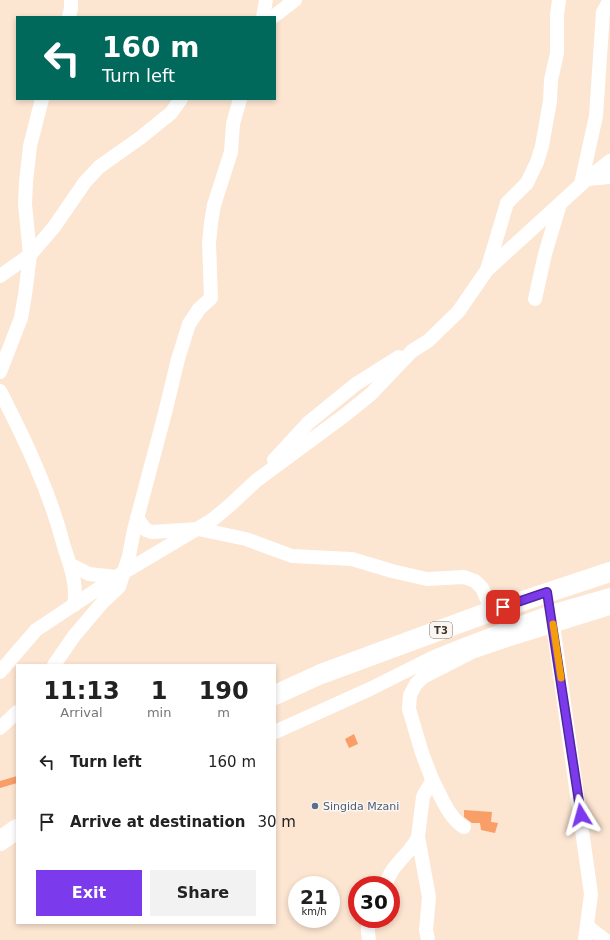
<!DOCTYPE html>
<style>
:root{--surface:#fff;--page:#f2f2f2;--text:#222;--muted:#767676;--accent:#7c3aed}
body{margin:0;font-family:"DejaVu Sans",sans-serif;background:var(--page);color:var(--text);height:100vh;display:flex;flex-direction:column;font-size:15px;white-space:nowrap}
*{box-sizing:border-box;margin:0}
p{font-size:13px;color:var(--muted)}
.icon{flex:none;width:22px;height:22px;fill:none;stroke:currentColor;stroke-width:2;stroke-linecap:round;stroke-linejoin:round}
.map{position:relative;flex:1;overflow:hidden}
.details{position:absolute;left:16px;top:664px;width:260px;height:260px;display:flex;flex-direction:column;background:var(--surface);border-radius:0px;box-shadow:0 2px 6px #0003}
.details>*{flex:none}
.hud{position:absolute;left:16px;top:16px;width:260px;height:84px;border-radius:0px;box-shadow:0 2px 6px #0003;background:#00695c;color:#fff;overflow:hidden}
.speed{position:absolute;left:288px;top:876px;display:flex;gap:8px;font-size:20px;font-weight:700;text-align:center}
.speed>*{display:grid;place-content:center;width:52px;height:52px;border-radius:50%;background:var(--surface);box-shadow:0 2px 6px #0003;line-height:1}
.speed small{font-size:10px;font-weight:400}
.speed .limit{border:6px solid #d22;background:#fff;color:#111}
.pin{position:absolute;display:grid;place-items:center;width:34px;height:34px;color:#fff;margin:-17px;border-radius:8px;box-shadow:0 2px 6px #0006}
.me{position:absolute;width:44px;margin:-22px;rotate:352deg;stroke-linejoin:round;filter:drop-shadow(0 0 3px #0008)}
.turn{display:flex;align-items:center;gap:14px;height:84px;padding:0 20px;font-size:18px}
.turn .icon{width:52px;height:52px;stroke-width:2.5}
.turn b{display:block;font-size:28px;line-height:34px}
.eta{display:flex;justify-content:space-evenly;align-items:center;height:68px;text-align:center}
.eta b{font-size:24px;font-weight:800;line-height:28px}
.action{display:flex;gap:8px;margin-top:auto;padding:8px 20px}
.action a{flex:1;height:46px;border-radius:0px;background:var(--accent);color:#fff;font-size:16px;font-weight:800;line-height:46px;text-align:center}
.action a+a{background:var(--page);color:var(--text)}
ul{padding:0;list-style:none}
li{display:flex;align-items:center;gap:12px;height:60px;padding:0 20px}
li div{flex:1}
li b{display:block;font-size:15px}
li em{font-style:normal}
.map>svg:first-child{display:block}
.building{fill:#f99e67}
.lines{fill:none;stroke-linecap:round;stroke-linejoin:round}
.minor{stroke:#fff;stroke-width:14}
.highway{stroke:#fff;stroke-width:20}
.route-casing{stroke:#51269a;stroke-width:10}
.route{stroke:#7c3aed;stroke-width:7}
.slow{stroke:#f59e0b;stroke-width:7}
.service-dot{fill:#5c6f8a;stroke:#fbf6f1;stroke-width:1.5}
.labels{text-anchor:middle;dominant-baseline:central;stroke-width:3;stroke-linejoin:round;paint-order:stroke}
.shield{fill:#fbf6f1;stroke:#786f67;stroke-width:1}
.shield-label{font-size:10px;font-weight:bold;fill:#40352c}
.service-label{font-size:11px;fill:#4e5e75;stroke:#fbf6f1;text-anchor:start}
</style>
<div class="map">
<svg width="610" height="940" viewBox="0 0 610 940">
<rect width="100%" height="100%" fill="#fce5d1"/>
<g class="building">
<path d="M 354,734 L 358,744 L 349,748 L 345,739 Z"/>
<path d="M 17,776 L 17,783 L 0,788 L 0,781 Z"/>
<path d="M 464,810 L 492,812 L 491,822 L 498,823 L 495,833 L 481,830 L 480,823 L 472,823 L 464,817 Z"/>
</g>
<g class="lines">
<g class="minor">
<path d="M 69,17 L 71,8 L 71,0"/>
<path d="M 263,17 L 266,0"/>
<path d="M 273,17 L 295,0"/>
<path d="M 587,179 L 610,177"/>
<path d="M 581,184 L 596,116 L 603,12 L 610,0"/>
<path d="M 487,270 L 507,203 L 527,183 L 537,162 L 542,146 L 550,101 L 551,80 L 557,53 L 557,15 L 559,0"/>
<path d="M 0,276 L 30,255 L 54,227 L 85,182 L 99,167 L 140,138 L 171,113 L 181,99"/>
<path d="M 535,299 L 545,254 L 560,204"/>
<path d="M 0,372 L 21,318 L 25,295 L 30,255 L 25,204 L 26,182 L 30,146 L 42,99"/>
<path d="M 0,391 C 25,440 49,490 63,543 C 69,564 78,582 74,605"/>
<path d="M 274,460 L 308,423 L 356,384 L 399,357"/>
<path d="M 137,518 L 146,530 L 152,532 L 198,529 L 246,539 L 292,556 L 352,559 L 392,571 L 427,579 L 464,577 L 475,581 L 482,588 L 492,611"/>
<path d="M 71,565 L 89,574 L 116,577"/>
<path d="M 552,618 L 591,894 L 585,940"/>
<path d="M 54,665 L 74,636 L 102,603 L 119,587 L 129,556 L 134,530 L 165,413 L 178,359 L 189,324 L 199,309 L 211,298 L 209,243 L 211,223 L 214,205 L 231,152 L 233,124 L 240,99"/>
<path d="M 0,672 L 36,630 L 116,577 L 212,520 L 229,506 L 257,480 L 345,415 L 371,394 L 412,351 L 428,341 L 458,312 L 487,270 L 587,179 L 610,161"/>
<path d="M 0,728 L 17,712"/>
<path d="M 275,732 L 370,689 L 434,657 L 464,645 L 551,612 L 610,595"/>
<path d="M 432,779 C 441,796 448,817 464,827"/>
<path d="M 386,885 C 390,865 410,855 418,837"/>
<path d="M 587,926 L 605,940"/>
<path d="M 369,940 C 368,932 366,926 372,919"/>
<path d="M 428,940 L 426,930 L 429,897 L 418,837 L 423,797 C 425,791 431,786 432,779 L 422,753 L 409,709 L 410,695 L 416,684 L 423,677 L 472,652 L 510,639 L 610,608"/>
</g>
<g class="highway">
<path d="M 275,695 L 321,674 L 492,611 L 610,572"/>
<path d="M 0,841 L 17,829"/>
</g>
</g>
<g class="lines">
<g class="route-casing">
<path id="route" d="M 503,607 L 547,592 L 581,815"/>
</g>
<use href="#route" class="route"/>
<path class="slow" d="M 553,624 L 561,678"/>
</g>
<circle class="service-dot" cx="315" cy="806" r="4"/>
<g class="labels">
<rect class="shield" x="430" y="622" width="22" height="16" rx="3"/>
<g class="shield-label">
<text x="441" y="630">T3</text>
</g>
<g class="service-label">
<text x="323" y="806">Singida Mzani</text>
</g>
</g>
</svg>
<div class="speed"><div>21<small>km/h</small></div><div class="limit">30</div></div>
<div class="pin" style="left:503px;top:607px;background:#d93025"><svg class="icon" aria-label="arrive" viewBox="0 0 24 24"><path d="M6 21V4h12l-3 4 3 4H6"/></svg></div>
<svg class="me" style="left:581px;top:815px" viewBox="-20 -20 40 40"><path d="M0-17L14 15 0 8-14 15z" fill="#7c3aed" stroke="#fff" stroke-width="4"/></svg>
<div class="hud">
<div class="turn"><svg class="icon" aria-label="left" viewBox="0 0 24 24"><path d="M17 20v-9H6M10 6l-5 5 5 5"/></svg><div><b>160 m</b>Turn left</div></div>
</div>
<section class="details">
<div class="eta">
<div><b>11:13</b><p>Arrival</p></div>
<div><b>1</b><p>min</p></div>
<div><b>190</b><p>m</p></div>
</div>
<ul>
<li><svg class="icon" aria-label="left" viewBox="0 0 24 24"><path d="M17 20v-9H6M10 6l-5 5 5 5"/></svg><div><b>Turn left</b></div><em>160 m</em></li>
<li><svg class="icon" aria-label="arrive" viewBox="0 0 24 24"><path d="M6 21V4h12l-3 4 3 4H6"/></svg><div><b>Arrive at destination</b></div><em>30 m</em></li>
</ul>
<div class="action"><a>Exit</a><a>Share</a></div>
</section>
</div>
